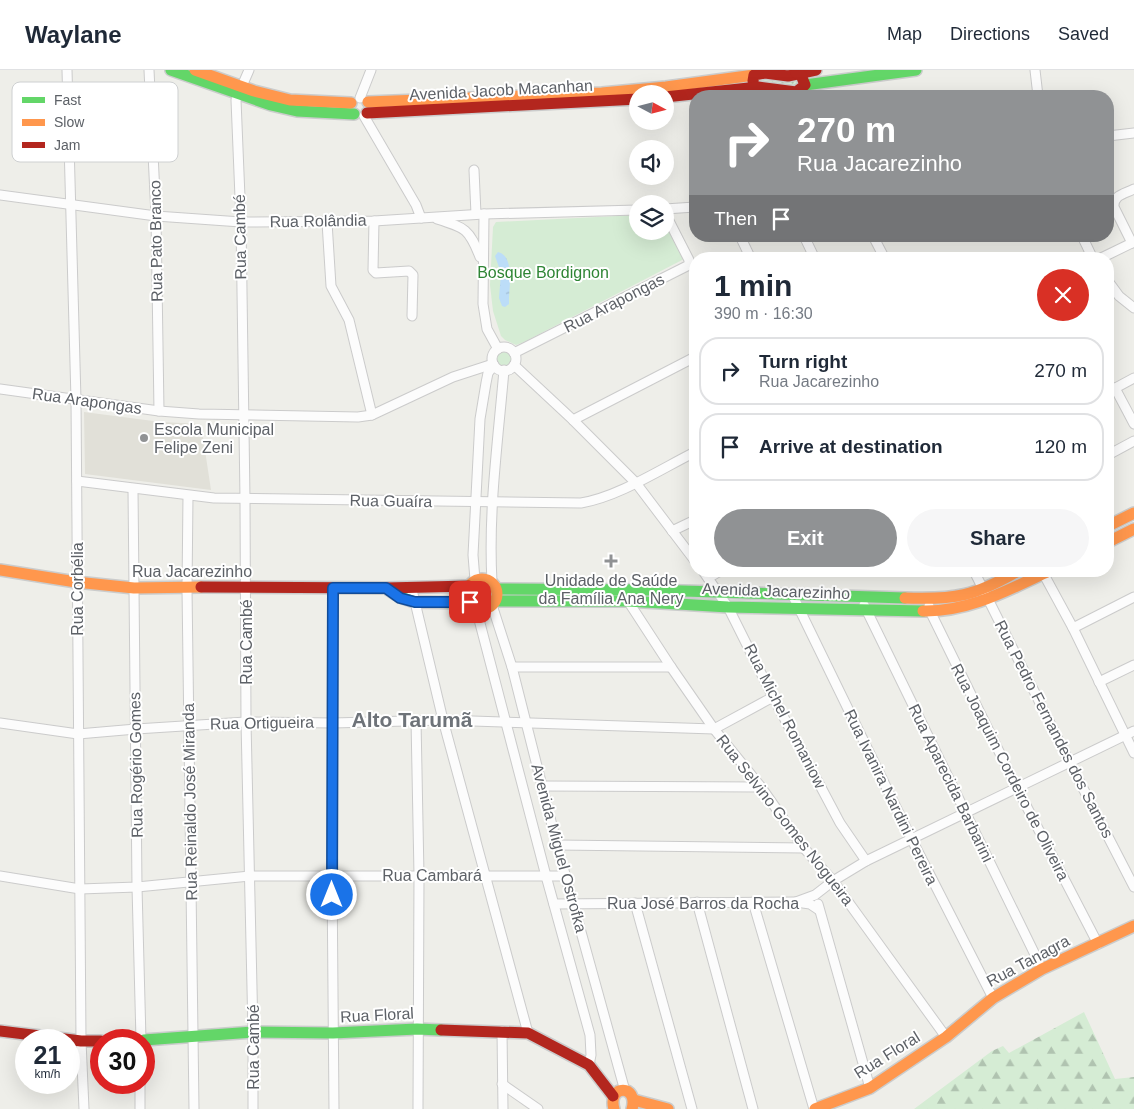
<!DOCTYPE html>
<meta charset="utf-8">
<style>
:root{--surface:#fff;--page:#f6f6f7;--text:#1f2937;--muted:#747a83;--line:#e0e1e3;--accent:#909294}
body{margin:0;font-family:Arial,sans-serif;background:var(--page);color:var(--text);height:100vh;display:flex;flex-direction:column;font-size:19px;white-space:nowrap}
*{box-sizing:border-box;margin:0}
p{font-size:16px;color:var(--muted)}
.icon{flex:none;width:28px;height:28px;fill:none;stroke:currentColor;stroke-width:2;stroke-linecap:round;stroke-linejoin:round}
.map{position:relative;flex:1;overflow:hidden}
.panel{position:absolute;left:689px;top:182px;width:425px;height:325px;display:flex;flex-direction:column;background:var(--surface);border-radius:20px;box-shadow:0 5px 20px #0002}
.panel>*{flex:none}
.banner{position:absolute;left:689px;top:20px;width:425px;height:152px;border-radius:20px;box-shadow:0 5px 20px #0002;background:#909294;color:#fff;overflow:hidden}
.needle{width:32px;rotate:97deg}
.controls{position:absolute;left:629px;top:15px;display:grid;gap:10px}
.controls a{display:grid;place-items:center;width:45px;height:45px;border-radius:50%;background:var(--surface);box-shadow:0 5px 20px #0002;font-size:25px}
.speed{position:absolute;left:15px;top:959px;display:flex;gap:10px;font-size:25px;font-weight:700;text-align:center}
.speed>*{display:grid;place-content:center;width:65px;height:65px;border-radius:50%;background:var(--surface);box-shadow:0 5px 20px #0002;line-height:1}
.speed small{font-size:12px;font-weight:400}
.speed .limit{border:8px solid #d22;background:#fff;color:#111}
.pin{position:absolute;display:grid;place-items:center;width:42px;height:42px;color:#fff;margin:-21px;border-radius:10px;box-shadow:0 2px 8px #0006}
.me{position:absolute;width:55px;margin:-28px;rotate:0deg;stroke-linejoin:round;filter:drop-shadow(0 0 4px #0008)}
.turn{display:flex;align-items:center;gap:18px;height:105px;padding:0 25px;font-size:22px}
.turn .icon{width:65px;height:65px;stroke-width:2.5}
.turn b{display:block;font-size:35px;line-height:42px}
.then{display:flex;align-items:center;height:48px;padding:0 25px;background:#0003;gap:10px;font-size:19px}
.round{display:grid;place-items:center;flex:none;width:52px;height:52px;border-radius:26px;background:var(--page)}
.summary{display:flex;align-items:center;justify-content:space-between;height:85px;padding:0 25px}
h1{font-size:30px;font-weight:600;line-height:38px}
.action{display:flex;gap:10px;margin-top:auto;padding:10px 25px}
.action a{flex:1;height:58px;border-radius:30px;background:var(--accent);color:#fff;font-size:20px;font-weight:600;line-height:58px;text-align:center}
.action a+a{background:var(--page);color:var(--text)}
ul{padding:0;list-style:none}
li{display:flex;align-items:center;gap:15px;height:68px;margin:0 10px 8px;padding:0 15px;border:2px solid var(--line);border-radius:20px}
li div{flex:1}
li b{display:block;font-size:19px}
li em{font-style:normal}
header{display:flex;align-items:center;gap:30px;box-sizing:border-box;height:70px;padding:0 25px;background:var(--surface);border-bottom:1px solid var(--line)}
header strong{font-size:24px}
nav{display:flex;gap:28px;margin-inline-start:auto;font-size:18px}
.map>svg:first-child{display:block}
.education{fill:#e1e0d8}
.grass{fill:url(#grass-dots)}
.forest{fill:url(#forest-firs)}
.green{fill:#d5ecd4}
.water{fill:url(#water-ripples)}
.lines{fill:none;stroke-linecap:round;stroke-linejoin:round}
.street-casing{stroke:#cbcbcb;stroke-width:11}
.fast-casing{stroke:#cbcccc;stroke-width:14}
.slow-casing{stroke:#cbcccc;stroke-width:14}
.jam-casing{stroke:#cbcccc;stroke-width:14}
.street{stroke:#fcfcfc;stroke-width:9}
.fast{stroke:#63d668;stroke-width:11}
.slow{stroke:#ff974d;stroke-width:11}
.jam{stroke:#b3261e;stroke-width:11}
.route-casing{stroke:#114b97;stroke-width:12}
.route{stroke:#1a73e8;stroke-width:9}
.poi-dot{fill:#909294;stroke:#fff;stroke-width:2}
.labels{text-anchor:middle;dominant-baseline:central;stroke-width:4;stroke-linejoin:round;paint-order:stroke}
.street-label{font-size:16px;fill:#5d6167;stroke:#fff}
.park-label{font-size:16px;fill:#2f8535;stroke:#fff}
.poi-label{font-size:16px;fill:#5d6167;stroke:#fff;text-anchor:start}
.district-label{font-size:21px;font-weight:bold;fill:#6e7379;stroke:#fff}
.key{fill:#fff;stroke:#ced0d1;stroke-width:1}
.key-label{font-size:14px;fill:#5d6167}
</style>
<header>
<strong>Waylane</strong>
<nav><a>Map</a><a>Directions</a><a>Saved</a></nav>
</header>
<div class="map">
<svg width="1134" height="1039" viewBox="0 0 1134 1039">
<defs>
<pattern id="grass-dots" width="8" height="8" patternUnits="userSpaceOnUse" patternTransform="scale(1.25)"><rect width="8" height="8" fill="#d5ecd4"/><path d="M2 2h.1M6 6h.1" fill="none" stroke="#b0c3b0" stroke-width="1.8" stroke-linecap="round"/></pattern>
<pattern id="forest-firs" width="22" height="20" patternUnits="userSpaceOnUse" patternTransform="scale(1.25)"><rect width="22" height="20" fill="#d5ecd4"/><path d="M5 1l3.5 6h-7zM16 11l3.5 6h-7z" fill="#b0c3b0"/></pattern>
<pattern id="water-ripples" width="26" height="14" patternUnits="userSpaceOnUse" patternTransform="scale(1.25)"><rect width="26" height="14" fill="#bcddf8"/><path d="M2 4q2-2 4 0t4 0M15 11q2-2 4 0t4 0" fill="none" stroke="#9cb7cd"/></pattern>
</defs>
<rect width="100%" height="100%" fill="#eeeee9"/>
<path class="education" d="M 84,342 L 161,352 L 201,354 L 211,420 L 85,404 Z"/>
<path class="grass" d="M 759,8 L 797,9 L 800,15 L 791,19 C 777,9 772,17 761,12 Z"/>
<path class="forest" d="M 1084,942 L 1115,1009 L 1134,1007 L 1134,1039 L 914,1039 L 992,981 L 1003,976 L 1009,983 Z"/>
<g class="green">
<path d="M 637,145 L 638,161 L 665,161 L 665,149 L 684,189 L 524,272 L 516,275 L 505,270 L 501,266 L 493,241 L 490,215 L 493,157 L 496,152 Z"/>
<circle cx="503" cy="288" r="9"/>
<circle cx="482" cy="523" r="10"/>
</g>
<path class="water" d="M 498,182 C 515,186 509,217 509,230 L 509,234 L 505,237 L 502,236 L 499,228 L 501,203 L 495,186 Z"/>
<g class="lines">
<g class="street-casing">
<g id="street">
<path d="M 67,0 L 76,330 L 81,971 L 84,1039"/>
<path d="M 149,0 L 156,146 L 159,341"/>
<path d="M 249,0 L 236,30 L 241,152 L 245,429 L 246,652 L 253,962 L 253,1039"/>
<path d="M 1035,0 L 1038,26"/>
<path d="M 360,28 L 371,0"/>
<path d="M 364,46 L 416,135 L 421,148"/>
<path d="M 1108,66 L 1134,63"/>
<path d="M 474,100 L 476,144"/>
<path d="M 0,125 L 156,146 L 241,152 L 374,151 L 484,144 L 638,140"/>
<path d="M 665,139 L 695,137"/>
<path d="M 484,144 L 483,234 L 487,259 L 498,279"/>
<path d="M 437,149 C 466,158 469,159 480,187"/>
<path d="M 374,151 L 373,200 L 376,203 L 409,201 L 413,205 L 412,246"/>
<path d="M 327,152 L 331,216 L 349,250 L 372,345"/>
<path d="M 740,166 L 751,189"/>
<path d="M 804,166 L 815,189"/>
<path d="M 873,166 L 885,189"/>
<path d="M 1082,166 L 1093,189"/>
<path d="M 1132,173 L 1114,137 C 1113,125 1124,124 1134,119"/>
<path d="M 1099,189 L 1134,172"/>
<path d="M 1108,211 L 1119,226 L 1134,238"/>
<circle cx="504" cy="289" r="12"/>
<path d="M 514,283 L 689,195 L 689,190 L 665,143"/>
<path d="M 514,295 L 573,350 L 636,413 L 695,491"/>
<path d="M 1115,318 L 1134,354"/>
<path d="M 0,319 L 159,341 L 199,344 L 358,347 L 372,345 L 453,307 L 493,294"/>
<path d="M 1108,322 L 1134,308"/>
<path d="M 573,350 L 695,287"/>
<path d="M 1108,385 L 1134,371"/>
<path d="M 77,411 L 214,428 L 581,433 C 618,427 661,399 695,382"/>
<path d="M 133,419 L 137,817 L 141,970"/>
<path d="M 188,426 L 187,519 L 194,1039"/>
<path d="M 672,461 L 695,450"/>
<path d="M 703,501 L 728,537 L 773,627 L 840,753 L 866,791"/>
<path d="M 974,501 L 1070,693 L 1134,817"/>
<path d="M 1042,501 L 1073,558 L 1134,683"/>
<path d="M 708,508 L 720,501"/>
<path d="M 475,510 L 473,485 L 480,349 L 486,313 L 488,303 L 494,295"/>
<path d="M 492,512 C 488,441 498,371 504,300"/>
<path d="M 408,517 L 413,524 L 415,532 L 443,650 L 528,963"/>
<path d="M 333,518 L 332,805 L 334,1039"/>
<path d="M 792,524 L 911,768 L 993,928"/>
<path d="M 628,531 L 671,597 L 714,659 L 761,717 L 804,778 L 833,811 L 946,967"/>
<path d="M 492,535 L 512,597 L 557,775 L 625,1021"/>
<path d="M 864,535 L 1042,899"/>
<path d="M 929,536 L 930,541 L 1017,718 L 1098,874"/>
<path d="M 476,538 L 546,806 L 590,965 L 591,985 L 589,995"/>
<path d="M 1073,558 L 1134,527"/>
<path d="M 512,597 L 671,597"/>
<path d="M 1099,612 L 1134,595"/>
<path d="M 416,650 L 419,805 L 418,1039"/>
<path d="M 0,653 L 78,664 L 136,659 L 246,652 L 333,653 L 443,650 L 714,659 L 773,627"/>
<path d="M 542,716 L 761,717"/>
<path d="M 557,775 L 804,778"/>
<path d="M 0,806 L 80,819 L 137,817 L 250,806 L 566,806"/>
<path d="M 697,832 L 753,1039"/>
<path d="M 753,832 L 814,1039"/>
<path d="M 796,832 L 815,825 L 833,811 L 866,791 L 1134,661"/>
<path d="M 635,833 L 692,1039"/>
<path d="M 554,834 L 796,832 L 810,834 L 819,840"/>
<path d="M 818,834 L 870,1018"/>
<path d="M 502,961 L 503,1039"/>
<path d="M 502,1014 L 538,1039"/>
<path d="M 140,1039 L 140,1012"/>
</g>
</g>
<g class="fast-casing">
<g id="fast">
<path d="M 171,0 L 271,35 L 297,41 L 354,44"/>
<path d="M 805,15 L 916,0"/>
<path d="M 386,518 L 400,527 L 415,532 L 470,533"/>
<path d="M 496,519 L 651,520 L 905,528"/>
<path d="M 495,531 L 628,531 L 728,537 L 923,541"/>
<path d="M 144,970 L 253,962 L 333,963 L 417,959 L 441,960"/>
</g>
</g>
<g class="slow-casing">
<g id="slow">
<path d="M 195,0 L 254,21 L 290,30 L 351,33"/>
<path d="M 368,32 L 602,23 L 666,17 L 754,5"/>
<path d="M 1108,456 L 1134,443"/>
<path d="M 1108,472 L 1134,459"/>
<path d="M 0,500 L 76,512 L 134,518 L 201,517"/>
<circle cx="482" cy="524" r="15"/>
<path d="M 905,528 C 955,530 975,526 1018,501"/>
<path d="M 923,541 C 969,542 1008,520 1049,501"/>
<path d="M 634,1030 L 668,1039"/>
<path d="M 614,1039 C 607,1014 639,1014 632,1039"/>
<path d="M 815,1039 L 870,1018 L 946,967 L 993,928 L 1042,899 L 1134,856"/>
</g>
</g>
<g class="jam-casing">
<g id="jam">
<path d="M 753,11 L 754,5 L 765,3 L 788,6 L 816,0"/>
<path d="M 665,27 L 758,17 L 796,22 L 805,15 L 801,5 L 796,3"/>
<path d="M 367,43 L 638,29"/>
<path d="M 201,517 L 386,518 L 469,516"/>
<path d="M 441,960 L 528,963 L 589,995 L 613,1026"/>
<path d="M 0,961 L 81,971 L 101,971"/>
</g>
</g>
<use href="#street" class="street"/>
<use href="#fast" class="fast"/>
<use href="#slow" class="slow"/>
<use href="#jam" class="jam"/>
</g>
<g class="lines">
<g class="route-casing">
<path id="route" d="M 332,825 L 333,518 L 386,518 L 400,528 L 415,532 L 470,532"/>
</g>
<use href="#route" class="route"/>
</g>
<g class="poi-dot">
<circle cx="144" cy="368" r="5"/>
<path d="M608.5 483.5h5v5h5v5h-5v5h-5v-5h-5v-5h5z"/>
</g>
<g class="labels">
<g class="street-label">
<text transform="translate(501 20) rotate(-3)">Avenida Jacob Macanhan</text>
<text transform="translate(318 151) rotate(-1)">Rua Rolândia</text>
<text transform="translate(240 167) rotate(-91)">Rua Cambé</text>
<text transform="translate(156 171) rotate(-91)">Rua Pato Branco</text>
<text transform="translate(614 233) rotate(-27)">Rua Arapongas</text>
<text transform="translate(87 331) rotate(8)">Rua Arapongas</text>
<text transform="translate(391 431) rotate(1)">Rua Guaíra</text>
<text x="192" y="501">Rua Jacarezinho</text>
<text transform="translate(77 519) rotate(-90)">Rua Corbélia</text>
<text transform="translate(776 521) rotate(2)">Avenida Jacarezinho</text>
<text transform="translate(246 572) rotate(-90)">Rua Cambé</text>
<text transform="translate(785 646) rotate(63)">Rua Michel Romaniow</text>
<text transform="translate(262 653) rotate(-1)">Rua Ortigueira</text>
<text transform="translate(1054 659) rotate(63)">Rua Pedro Fernandes dos Santos</text>
<text transform="translate(136 695) rotate(-91)">Rua Rogério Gomes</text>
<text transform="translate(1010 702) rotate(63)">Rua Joaquim Cordeiro de Oliveira</text>
<text transform="translate(951 713) rotate(64)">Rua Aparecida Barbarini</text>
<text transform="translate(891 727) rotate(64)">Rua Ivanira Nardini Pereira</text>
<text transform="translate(190 732) rotate(-91)">Rua Reinaldo José Miranda</text>
<text transform="translate(785 750) rotate(52)">Rua Selvino Gomes Nogueira</text>
<text transform="translate(559 778) rotate(75)">Avenida Miguel Ostrofka</text>
<text x="432" y="805">Rua Cambará</text>
<text x="703" y="833">Rua José Barros da Rocha</text>
<text transform="translate(1028 891) rotate(-28)">Rua Tanagra</text>
<text transform="translate(377 945) rotate(-3)">Rua Floral</text>
<text transform="translate(253 977) rotate(-90)">Rua Cambé</text>
<text transform="translate(887 985) rotate(-32)">Rua Floral</text>
</g>
<g class="park-label">
<text x="543" y="202">Bosque Bordignon</text>
</g>
<g class="poi-label">
<text x="154" y="359">Escola Municipal<tspan x="154" dy="18">Felipe Zeni</tspan></text>
<text x="611" y="510" text-anchor="middle">Unidade de Saúde<tspan x="611" dy="18">da Família Ana Nery</tspan></text>
</g>
<g class="district-label">
<text x="412" y="649">Alto Tarumã</text>
</g>
</g>
<rect x="12" y="12" width="166" height="80" rx="8" class="key"/>
<rect x="22" y="27" width="23" height="6" fill="#63d668"/>
<rect x="22" y="49" width="23" height="7" fill="#ff974d"/>
<rect x="22" y="72" width="23" height="6" fill="#b3261e"/>
<g class="key-label">
<text x="54" y="35">Fast</text>
<text x="54" y="57">Slow</text>
<text x="54" y="80">Jam</text>
</g>
</svg>
<div class="controls">
<a><svg class="needle" viewBox="-14 -14 28 28"><path d="M0-13l5 13h-10z" fill="#e53935"/><path d="M0 13l5-13h-10z" fill="#747a83"/></svg></a>
<a><svg class="icon" aria-label="sound" viewBox="0 0 24 24"><path d="M4 9h4l5-4v14l-5-4H4zM17 9q2 3 0 6"/></svg></a>
<a><svg class="icon" aria-label="layers" viewBox="0 0 24 24"><path d="M12 4l9 5-9 5-9-5zM3 14l9 5 9-5"/></svg></a>
</div>
<div class="speed"><div>21<small>km/h</small></div><div class="limit">30</div></div>
<div class="pin" style="left:470px;top:532px;background:#d93025"><svg class="icon" aria-label="arrive" viewBox="0 0 24 24"><path d="M6 21V4h12l-3 4 3 4H6"/></svg></div>
<svg class="me" style="left:332px;top:825px" viewBox="-20 -20 40 40"><circle r="17" fill="#1a73e8" stroke="#fff" stroke-width="3"/><path d="M0-11L8 9 0 5-8 9z" fill="#fff"/></svg>
<div class="banner">
<div class="turn"><svg class="icon" aria-label="right" viewBox="0 0 24 24"><path d="M7 20v-9h11M14 6l5 5-5 5"/></svg><div><b>270 m</b>Rua Jacarezinho</div></div>
<div class="then">Then<svg class="icon" aria-label="arrive" viewBox="0 0 24 24"><path d="M6 21V4h12l-3 4 3 4H6"/></svg></div>
</div>
<section class="panel">
<div class="summary"><div><h1>1 min</h1><p>390 m · 16:30</p></div><a class="round" style="background:#d93025;color:#fff"><svg class="icon" aria-label="close" viewBox="0 0 24 24"><path d="M6 6l12 12M18 6L6 18"/></svg></a></div>
<ul>
<li><svg class="icon" aria-label="right" viewBox="0 0 24 24"><path d="M7 20v-9h11M14 6l5 5-5 5"/></svg><div><b>Turn right</b><p>Rua Jacarezinho</p></div><em>270 m</em></li>
<li><svg class="icon" aria-label="arrive" viewBox="0 0 24 24"><path d="M6 21V4h12l-3 4 3 4H6"/></svg><div><b>Arrive at destination</b></div><em>120 m</em></li>
</ul>
<div class="action"><a>Exit</a><a>Share</a></div>
</section>
</div>
